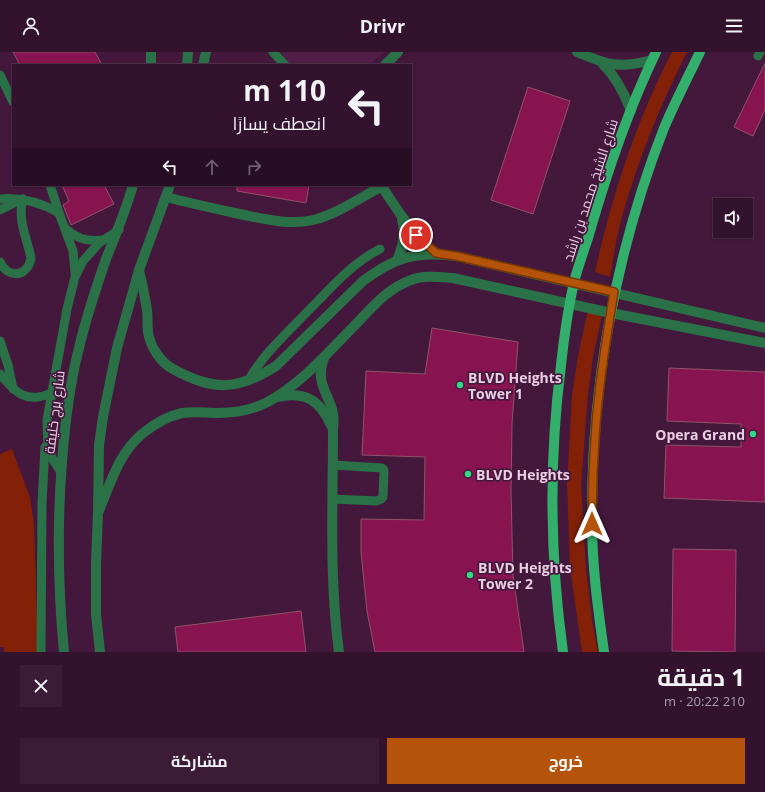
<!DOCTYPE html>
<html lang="ar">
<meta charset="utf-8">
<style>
:root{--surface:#33122e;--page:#3b1b36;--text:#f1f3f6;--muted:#a99eaa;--line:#4e324a;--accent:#b45309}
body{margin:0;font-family:"Open Sans",Cairo,sans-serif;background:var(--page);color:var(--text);direction:rtl;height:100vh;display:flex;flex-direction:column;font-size:15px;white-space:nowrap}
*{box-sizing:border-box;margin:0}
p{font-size:13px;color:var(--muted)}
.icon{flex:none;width:22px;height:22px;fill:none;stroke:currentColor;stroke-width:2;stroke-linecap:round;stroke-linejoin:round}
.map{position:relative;height:600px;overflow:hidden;direction:ltr}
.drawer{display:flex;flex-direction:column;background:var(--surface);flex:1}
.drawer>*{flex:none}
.top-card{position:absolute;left:12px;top:12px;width:400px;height:122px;border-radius:0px;box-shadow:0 1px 3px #0004,0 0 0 1px var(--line);direction:rtl;background:#33122e;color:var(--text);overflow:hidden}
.fabs{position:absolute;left:713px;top:146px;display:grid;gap:8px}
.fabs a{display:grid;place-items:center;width:40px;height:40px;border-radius:0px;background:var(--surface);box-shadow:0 1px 3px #0004,0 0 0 1px var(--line);font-size:20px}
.pin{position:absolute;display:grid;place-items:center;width:34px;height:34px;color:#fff;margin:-17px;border:2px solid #fff;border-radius:50%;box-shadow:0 1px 4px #0007}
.me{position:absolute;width:44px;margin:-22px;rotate:0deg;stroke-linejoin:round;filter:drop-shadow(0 0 3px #0008)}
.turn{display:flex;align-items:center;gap:14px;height:84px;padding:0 20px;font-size:18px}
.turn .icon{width:52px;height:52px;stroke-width:2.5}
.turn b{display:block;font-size:28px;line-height:34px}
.lanes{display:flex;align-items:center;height:38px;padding:0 20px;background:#0003;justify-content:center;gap:20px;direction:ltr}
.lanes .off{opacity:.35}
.round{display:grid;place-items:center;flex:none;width:42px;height:42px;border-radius:0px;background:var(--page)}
.headline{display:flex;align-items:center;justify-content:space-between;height:68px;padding:0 20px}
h1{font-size:24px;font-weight:700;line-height:30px}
.action{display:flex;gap:8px;margin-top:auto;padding:8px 20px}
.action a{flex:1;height:46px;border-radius:0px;background:var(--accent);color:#fff;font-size:16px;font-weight:700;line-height:46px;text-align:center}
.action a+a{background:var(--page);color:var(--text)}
header{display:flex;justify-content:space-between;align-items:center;height:52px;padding:0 20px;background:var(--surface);font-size:18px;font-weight:700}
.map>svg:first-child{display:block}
.built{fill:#511e48}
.green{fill:#822108}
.building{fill:#881351;stroke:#8e536b}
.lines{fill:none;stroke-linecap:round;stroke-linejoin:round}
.service{stroke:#2a7148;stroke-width:9}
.minor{stroke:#2a7148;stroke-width:10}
.tertiary{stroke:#2a7148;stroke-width:10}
.primary{stroke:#32af6b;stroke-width:10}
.route-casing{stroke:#753606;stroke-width:10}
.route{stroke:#b45309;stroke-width:7}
.poi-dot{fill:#33d882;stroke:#44183d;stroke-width:1.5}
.labels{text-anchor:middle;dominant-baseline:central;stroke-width:3.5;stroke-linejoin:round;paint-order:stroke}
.street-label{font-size:14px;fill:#eacee3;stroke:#44183d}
.poi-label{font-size:14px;font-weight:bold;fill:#eacee3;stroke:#44183d;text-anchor:start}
</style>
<header><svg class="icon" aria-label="menu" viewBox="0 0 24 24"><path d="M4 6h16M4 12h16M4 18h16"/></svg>Drivr<svg class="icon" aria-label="person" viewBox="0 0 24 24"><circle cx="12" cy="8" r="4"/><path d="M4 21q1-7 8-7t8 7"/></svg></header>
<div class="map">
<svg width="765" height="600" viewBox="0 0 765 600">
<rect width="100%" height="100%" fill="#44183d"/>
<path class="built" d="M 282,0 L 384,0 L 369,13 L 287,13 Z"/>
<g class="green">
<path d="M 672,0 L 687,0 C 660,53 638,108 622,165 C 616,185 614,205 610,225 L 595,220 C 612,144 636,69 672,0 Z"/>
<path d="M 588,258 L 602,263 L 593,305 L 588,342 L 581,433 L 586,516 L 592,568 L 598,600 L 582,600 L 570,516 L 567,432 L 572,343 L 578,304 Z"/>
<path d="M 12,397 L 30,445 L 34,472 L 38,600 L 4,600 L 4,595 L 0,595 L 0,402 Z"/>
</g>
<g class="building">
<path d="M 13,0 L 95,0 L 102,13 L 20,13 Z"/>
<path d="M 765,11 L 765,58 L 753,84 L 734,75 Z"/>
<path d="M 528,35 L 570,49 L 533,162 L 491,148 Z"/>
<path d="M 62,133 L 104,133 L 114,152 L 71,173 L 63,153 L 69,149 Z"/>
<path d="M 237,133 L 309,133 L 306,151 L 237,139 Z"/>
<path d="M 432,276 L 518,290 L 512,372 L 511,440 L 513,523 L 524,600 L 375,600 L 367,559 L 361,500 L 361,467 L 424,468 L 425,405 L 362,403 L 366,319 L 425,322 Z"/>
<path d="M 669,316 L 765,320 L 765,450 L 664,446 L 666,393 L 741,395 L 741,372 L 667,369 Z"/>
<path d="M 673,497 L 736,498 L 735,600 L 672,599 Z"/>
<path d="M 301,559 L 306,600 L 178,600 L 175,575 Z"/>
</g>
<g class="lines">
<g class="service">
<path d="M 273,0 L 285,13"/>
<path d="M 758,4 L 760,0"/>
<path d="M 0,23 L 13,50"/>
<path d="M 50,133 L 59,161 L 73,199 L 75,221"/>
<path d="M 0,147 C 22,145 40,150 59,161"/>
<path d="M 0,158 L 22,147"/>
<path d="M 66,177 C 77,187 88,190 102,188"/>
<path d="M 0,210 C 9,228 28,224 31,206 C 27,186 17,167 23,147"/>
<path d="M 0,289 L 8,313 L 13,337"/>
<path d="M 0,322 C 15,341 27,352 51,341"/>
<path d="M 248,329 C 264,301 288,280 310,257 C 332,235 352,211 380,197"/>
<path d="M 61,420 L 52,406 L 48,396 L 47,368 L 67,257 L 75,225 L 83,209 L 99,191 L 119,178"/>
<path d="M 333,447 L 377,449 L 381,447 L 383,445 L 384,418 L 382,416 L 333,413"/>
<path d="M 41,600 L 42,451 L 45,395"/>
</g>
<g class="minor">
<path d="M 577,0 C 607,13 619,17 652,8"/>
<path d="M 602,11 C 616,25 624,40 631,59"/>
<path d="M 385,13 L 398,0"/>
<path d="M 381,133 C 397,158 413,183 436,201"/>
<path d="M 166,145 C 189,151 212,156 235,161 C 261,166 287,174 313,168 C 335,163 362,145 382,134"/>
<path d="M 397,208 C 403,195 406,182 402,167"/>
<path d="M 139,218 C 142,231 145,245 147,258 C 148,265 147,272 148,280 C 150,294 160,310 173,317 C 213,339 237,339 276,314 L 363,229 C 395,205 416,199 456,204 L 765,276"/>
<path d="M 324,306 C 312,337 338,347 333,376 C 333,451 329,526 339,600"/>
<path d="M 277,345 C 306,339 320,348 332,375"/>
<path d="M 98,461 C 110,433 118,402 142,382 C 153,373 168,364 182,361 C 194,359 206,361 218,361 C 238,361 260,356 276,345 C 308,325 333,295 359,269 C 374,253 389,236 411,228 C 424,223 439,225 453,226 L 611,261 L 765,291"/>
</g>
<g class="tertiary">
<path d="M 151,13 L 151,0"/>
<path d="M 187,13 L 188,0"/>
<path d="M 203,13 L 206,0"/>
<path d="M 64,600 C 58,537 57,473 62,410 C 65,371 69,334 79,296 C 86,266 96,236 106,207 C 116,182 126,158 133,133"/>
<path d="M 100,600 L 96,562 L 96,512 L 98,461 L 99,393 L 103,365 L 117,296 L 139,218 L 170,133"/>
</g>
<g class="primary">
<path d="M 563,600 C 550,506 549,407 561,313 C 564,285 568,257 574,230 C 578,215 583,201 588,186 C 606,123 627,60 656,0"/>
<path d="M 604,600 C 598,557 592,514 592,470 C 591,336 615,201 664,76 C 675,50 688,25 700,0"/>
</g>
</g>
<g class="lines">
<g class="route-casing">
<path id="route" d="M 416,183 L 436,201 L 456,204 L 614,240 C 606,289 598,337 595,386 C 593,415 592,443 592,472"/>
</g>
<use href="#route" class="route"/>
</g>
<g class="poi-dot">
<circle cx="460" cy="333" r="4"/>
<circle cx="753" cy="382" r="4"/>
<circle cx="468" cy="422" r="4"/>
<circle cx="470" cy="523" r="4"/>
</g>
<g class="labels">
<g class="street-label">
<text transform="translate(590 138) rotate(-72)">شارع الشيخ محمد بن راشد</text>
<text transform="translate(54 360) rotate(-83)">شارع برج خليفة</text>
</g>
<g class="poi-label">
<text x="468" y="325">BLVD Heights<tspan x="468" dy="16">Tower 1</tspan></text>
<text x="745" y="382" text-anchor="end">Opera Grand</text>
<text x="476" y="422">BLVD Heights</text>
<text x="478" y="515">BLVD Heights<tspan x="478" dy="16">Tower 2</tspan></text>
</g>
</g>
</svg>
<div class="fabs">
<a><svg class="icon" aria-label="sound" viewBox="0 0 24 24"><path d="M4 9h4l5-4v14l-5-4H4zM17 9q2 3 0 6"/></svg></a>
</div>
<div class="pin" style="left:416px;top:183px;background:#d93025"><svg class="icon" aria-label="arrive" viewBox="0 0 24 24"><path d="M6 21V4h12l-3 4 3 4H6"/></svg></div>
<svg class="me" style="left:592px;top:472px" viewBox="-20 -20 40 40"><path d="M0-17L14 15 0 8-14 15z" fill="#b45309" stroke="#fff" stroke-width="4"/></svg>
<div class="top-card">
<div class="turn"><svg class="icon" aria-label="left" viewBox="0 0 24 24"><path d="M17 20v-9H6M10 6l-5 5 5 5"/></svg><div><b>110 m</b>انعطف يسارًا</div></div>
<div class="lanes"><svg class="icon" aria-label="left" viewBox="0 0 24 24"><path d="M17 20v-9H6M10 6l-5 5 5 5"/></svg><svg class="icon off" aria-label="ahead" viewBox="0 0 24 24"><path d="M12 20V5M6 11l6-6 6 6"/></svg><svg class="icon off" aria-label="right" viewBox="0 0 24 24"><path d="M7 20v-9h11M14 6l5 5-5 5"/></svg></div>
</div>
</div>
<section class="drawer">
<div class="headline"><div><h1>1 دقيقة</h1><p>210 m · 20:22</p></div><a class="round"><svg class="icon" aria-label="close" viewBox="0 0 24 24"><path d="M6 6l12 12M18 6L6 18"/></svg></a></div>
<div class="action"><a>خروج</a><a>مشاركة</a></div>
</section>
